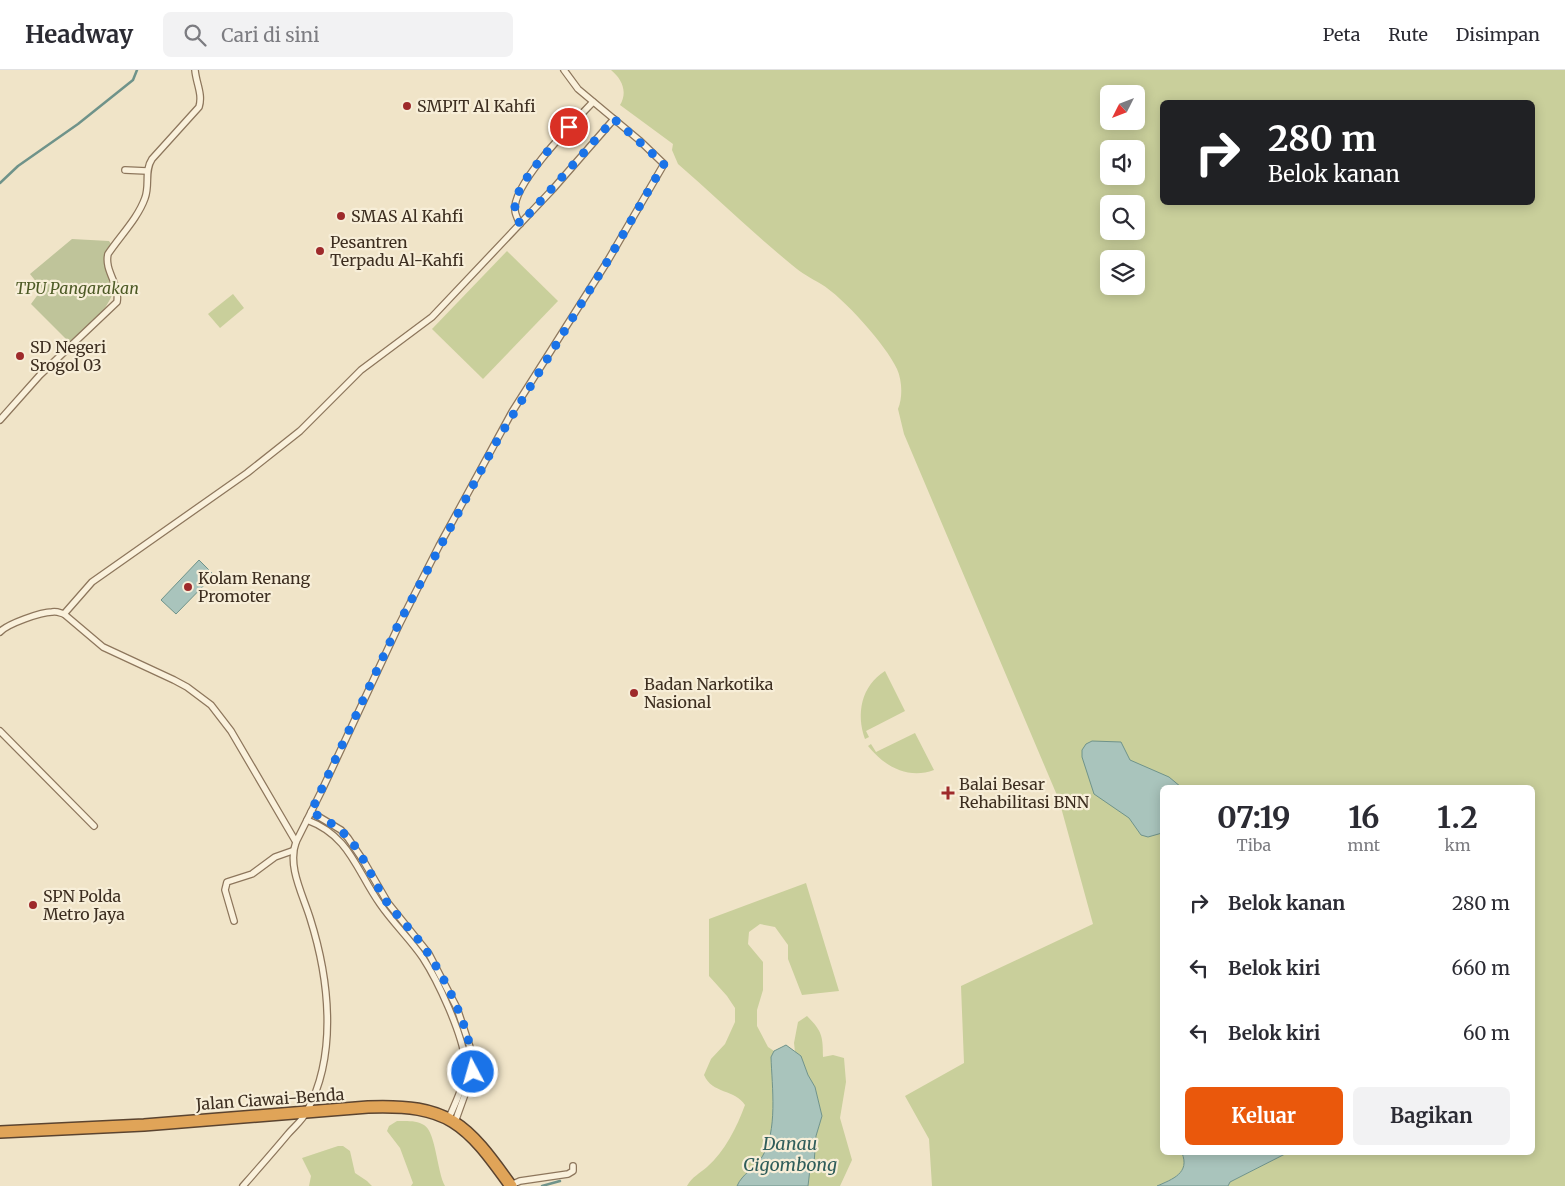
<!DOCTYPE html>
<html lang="id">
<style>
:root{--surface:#fff;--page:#f2f2f3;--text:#2b2b33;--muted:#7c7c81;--line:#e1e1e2;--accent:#ea580c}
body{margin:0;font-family:Merriweather,serif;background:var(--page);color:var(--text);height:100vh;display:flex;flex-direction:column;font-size:19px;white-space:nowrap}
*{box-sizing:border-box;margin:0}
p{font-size:16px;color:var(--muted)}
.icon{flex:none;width:28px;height:28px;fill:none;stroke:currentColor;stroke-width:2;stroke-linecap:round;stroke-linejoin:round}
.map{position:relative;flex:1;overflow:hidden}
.drawer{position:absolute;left:1160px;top:715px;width:375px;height:370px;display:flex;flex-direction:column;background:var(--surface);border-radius:8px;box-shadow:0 2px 12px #0003}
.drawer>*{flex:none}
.top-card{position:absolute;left:1160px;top:30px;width:375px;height:105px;border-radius:8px;box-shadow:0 2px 12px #0003;background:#202124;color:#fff;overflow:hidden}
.needle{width:32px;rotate:228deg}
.fabs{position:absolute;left:1100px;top:15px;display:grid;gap:10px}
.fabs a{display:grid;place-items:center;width:45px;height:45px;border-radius:8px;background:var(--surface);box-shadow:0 2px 12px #0003;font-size:25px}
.pin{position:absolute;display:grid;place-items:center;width:42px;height:42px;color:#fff;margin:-21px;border:2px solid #fff;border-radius:50%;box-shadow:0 1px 5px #0007}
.me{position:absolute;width:55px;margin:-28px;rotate:354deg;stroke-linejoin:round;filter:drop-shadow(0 0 4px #0008)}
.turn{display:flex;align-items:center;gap:18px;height:105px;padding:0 25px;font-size:22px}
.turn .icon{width:65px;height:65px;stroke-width:2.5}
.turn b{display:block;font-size:35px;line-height:42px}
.eta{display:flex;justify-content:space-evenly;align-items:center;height:85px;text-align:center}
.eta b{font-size:30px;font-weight:700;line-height:35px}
.primary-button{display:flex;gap:10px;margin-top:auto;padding:10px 25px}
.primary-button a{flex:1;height:58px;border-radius:8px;background:var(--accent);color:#fff;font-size:20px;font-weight:700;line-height:58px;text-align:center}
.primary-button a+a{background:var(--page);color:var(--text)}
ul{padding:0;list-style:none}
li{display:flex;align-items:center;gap:15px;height:65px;padding:0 25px}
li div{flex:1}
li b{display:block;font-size:19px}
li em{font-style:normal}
header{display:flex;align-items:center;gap:30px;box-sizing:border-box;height:70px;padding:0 25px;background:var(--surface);border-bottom:1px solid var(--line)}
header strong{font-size:24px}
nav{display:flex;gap:28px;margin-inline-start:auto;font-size:18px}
.search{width:350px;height:45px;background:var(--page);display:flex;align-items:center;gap:12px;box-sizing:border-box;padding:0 18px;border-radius:8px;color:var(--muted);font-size:19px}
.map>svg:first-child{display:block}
.green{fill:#c9cf9b;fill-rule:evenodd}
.cemetery{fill:#bfc49a}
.water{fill:#a9c4bc;stroke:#6f938a}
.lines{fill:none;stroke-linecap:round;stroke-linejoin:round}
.stream{stroke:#6f938a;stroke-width:2.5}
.street-casing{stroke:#8d765c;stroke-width:8}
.highway-casing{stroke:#5b4430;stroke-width:14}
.street{stroke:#faf1dc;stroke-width:5.5}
.highway{stroke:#e0a458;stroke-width:11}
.route{stroke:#1a73e8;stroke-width:9;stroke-dasharray:0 16.2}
.poi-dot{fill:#9e2a2b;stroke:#f7eed8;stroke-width:2}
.labels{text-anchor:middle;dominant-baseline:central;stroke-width:4.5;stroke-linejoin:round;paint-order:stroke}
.poi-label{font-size:16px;fill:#3d2e20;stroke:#f7eed8;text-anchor:start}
.park-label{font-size:16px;font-style:italic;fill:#4d5a26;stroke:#f7eed8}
.street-label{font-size:16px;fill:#3d2e20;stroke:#f7eed8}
.water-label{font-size:18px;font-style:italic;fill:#2f5d5a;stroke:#f7eed8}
</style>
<header>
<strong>Headway</strong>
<div class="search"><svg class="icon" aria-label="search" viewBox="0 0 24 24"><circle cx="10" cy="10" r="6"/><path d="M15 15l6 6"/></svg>Cari di sini</div>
<nav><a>Peta</a><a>Rute</a><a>Disimpan</a></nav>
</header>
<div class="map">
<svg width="1565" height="1116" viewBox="0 0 1565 1116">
<rect width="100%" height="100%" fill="#f0e4c8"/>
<g class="green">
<path d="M 611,0 L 1565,0 L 1565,1116 L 1228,1116 L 1230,1112 L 1287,1083 L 1532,1082 L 1532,718 L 1162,718 L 1162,1082 L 1182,1083 C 1190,1103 1173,1109 1157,1116 L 932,1116 L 929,1069 L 905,1026 L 964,993 L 961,916 L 1093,854 L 1059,730 L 904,364 L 898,339 C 903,327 902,310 897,299 C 886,275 843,227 821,214 C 811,208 801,203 792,195 C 753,163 716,127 678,94 L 672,80 L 673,74 L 620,35 C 628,22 622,9 611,0 ZM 1109,24 L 1136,24 L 1136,51 L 1109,51 ZM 1162,32 L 1532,32 L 1532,132 L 1162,132 ZM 1109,79 L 1136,79 L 1136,106 L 1109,106 ZM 1109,134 L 1136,134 L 1136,161 L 1109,161 ZM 1109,189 L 1136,189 L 1136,216 L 1109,216 Z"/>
<path d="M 507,181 L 558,231 L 483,309 L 432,259 Z"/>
<path d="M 233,224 L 244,238 L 220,258 L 208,244 Z"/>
<path d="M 885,601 L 905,641 L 866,661 L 869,667 L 865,669 C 856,644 861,616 885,601 Z"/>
<path d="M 915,663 L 934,700 C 908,710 884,696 868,676 L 871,674 L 876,682 Z"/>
<path d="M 806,813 L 839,921 L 802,925 L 788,889 L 788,875 L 775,857 L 760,854 L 749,862 L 748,874 L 763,892 L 763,920 L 757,940 L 757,956 L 768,977 L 774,981 L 771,987 C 772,1017 778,1061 762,1087 C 755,1098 742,1104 737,1116 L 687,1116 C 692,1107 700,1103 707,1097 C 725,1081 737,1057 745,1035 C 735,1019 712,1024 704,1005 L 711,989 L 725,974 L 735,952 L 735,938 L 727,926 L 709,906 L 709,849 Z"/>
<path d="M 807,946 C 822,961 823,966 823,987 L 833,985 L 844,988 L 846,1012 L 840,1048 L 852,1090 L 840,1116 L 808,1116 L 810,1099 L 814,1094 L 816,1066 L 822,1046 L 815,1017 L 808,1005 L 801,986 L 795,982 L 794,973 L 798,952 Z"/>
<path d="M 397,1051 C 405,1051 417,1050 424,1055 C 436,1062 437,1102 445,1116 L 411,1116 L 413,1113 L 400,1078 L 387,1061 L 389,1056 Z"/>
<path d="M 338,1076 L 343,1076 L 350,1081 L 355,1103 L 367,1111 L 372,1116 L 309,1116 L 311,1106 L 302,1088 Z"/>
</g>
<path class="cemetery" d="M 72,169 L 109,171 L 111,174 L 105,193 L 116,216 C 105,244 93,254 69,272 L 31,234 L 42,219 L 30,204 Z"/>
<g class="water">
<path d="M 199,490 L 214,505 L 176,544 L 161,530 Z"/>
<path d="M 1092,671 L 1121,672 L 1130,690 L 1169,707 L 1181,717 L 1162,718 L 1162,763 L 1148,767 L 1141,765 L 1129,748 L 1094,724 L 1082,687 L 1082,680 L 1086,674 Z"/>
<path d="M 786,975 L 801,986 L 808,1005 L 815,1017 L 822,1046 L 816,1066 L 814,1094 L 810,1099 L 808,1116 L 737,1116 C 742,1104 755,1098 762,1087 C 778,1061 772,1017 771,987 L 774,981 Z"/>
<path d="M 1182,1083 L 1287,1083 L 1230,1112 L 1228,1116 L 1157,1116 C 1173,1109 1190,1103 1182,1083 Z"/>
</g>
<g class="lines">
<g class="stream">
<path d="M 0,113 L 18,96 L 78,54 L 133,10 L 137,0"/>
<path d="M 542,1116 L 560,1111"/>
</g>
<g class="street-casing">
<g id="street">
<path d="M 125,100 L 147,101"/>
<path d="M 520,154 C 518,150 515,144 515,140 C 512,114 575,51 593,32"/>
<path d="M 0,350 L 40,305 L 117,232 C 120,214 104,201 108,184 C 120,166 138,148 145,128 C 150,115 144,101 152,89 L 199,37 C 203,24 196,13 195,0"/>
<path d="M 64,544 L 92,512 L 247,403 L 300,361 L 361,300 L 432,247 L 553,119 L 614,49"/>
<path d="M 0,562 C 7,554 41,542 52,542 C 57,541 60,543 64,544 L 103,577 L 174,610 L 187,617 L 211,635 L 231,661 L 296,772 C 287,796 303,825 310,848 C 329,908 338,984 307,1041 C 303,1050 294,1057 288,1064 C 273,1082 258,1099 243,1116"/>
<path d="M 0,661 L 94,756"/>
<path d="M 311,742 L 341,760 L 348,768 L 363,790 L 388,833 L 429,884 L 457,938 L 471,980 L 473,1002 L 455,1052"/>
<path d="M 307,750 C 350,766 356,800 380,834 C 393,853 410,869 423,888 C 438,911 462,963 465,990 C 468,1009 456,1031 449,1048"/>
<path d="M 296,772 L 322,720 L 399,555 L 439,476 L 512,342 L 607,192 L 664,94 L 639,70 L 578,19 L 564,0"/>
<path d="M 234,851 L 225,820 L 227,812 L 252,804 L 275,787 L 292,781"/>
<path d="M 511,1115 L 520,1111 L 568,1104 L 573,1101 L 573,1096"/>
</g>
</g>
<g class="highway-casing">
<path id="highway" d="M 0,1062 L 144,1055 L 368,1037 C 449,1034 466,1053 511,1116"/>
</g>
<use href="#street" class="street"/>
<use href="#highway" class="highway"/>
</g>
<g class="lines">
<path class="route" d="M 473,1002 C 473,965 449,915 429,885 C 417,865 399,849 386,831 C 371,808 362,778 340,760 C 332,753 321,747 311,742 L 398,555 L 498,369 L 607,192 L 664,94 L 614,49 L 520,154 C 518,149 515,144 515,139 C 513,115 554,75 569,57"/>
</g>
<g class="poi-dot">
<circle cx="407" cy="36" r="5"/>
<circle cx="341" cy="146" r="5"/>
<circle cx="320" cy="181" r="5"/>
<circle cx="20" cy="286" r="5"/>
<circle cx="188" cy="517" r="5"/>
<circle cx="634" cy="623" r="5"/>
<path d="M945.5 715.5h5v5h5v5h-5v5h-5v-5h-5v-5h5z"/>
<circle cx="33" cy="835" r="5"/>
</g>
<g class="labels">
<g class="poi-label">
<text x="417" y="36">SMPIT Al Kahfi</text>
<text x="351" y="146">SMAS Al Kahfi</text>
<text x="330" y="172">Pesantren<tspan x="330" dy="18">Terpadu Al-Kahfi</tspan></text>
<text x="30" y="277">SD Negeri<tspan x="30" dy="18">Srogol 03</tspan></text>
<text x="198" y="508">Kolam Renang<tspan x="198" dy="18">Promoter</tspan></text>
<text x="644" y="614">Badan Narkotika<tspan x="644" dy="18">Nasional</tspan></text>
<text x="959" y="714">Balai Besar<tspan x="959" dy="18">Rehabilitasi BNN</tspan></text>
<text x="43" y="826">SPN Polda<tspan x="43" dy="18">Metro Jaya</tspan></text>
</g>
<g class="park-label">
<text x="77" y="218">TPU Pangarakan</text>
</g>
<g class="street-label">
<text transform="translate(270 1029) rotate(-4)">Jalan Ciawai-Benda</text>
</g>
<g class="water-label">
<text x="790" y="1073">Danau<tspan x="790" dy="21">Cigombong</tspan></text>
</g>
</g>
</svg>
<div class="fabs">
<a><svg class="needle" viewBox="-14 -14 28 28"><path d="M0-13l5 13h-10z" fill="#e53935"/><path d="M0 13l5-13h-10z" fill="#7c7c81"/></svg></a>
<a><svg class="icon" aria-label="sound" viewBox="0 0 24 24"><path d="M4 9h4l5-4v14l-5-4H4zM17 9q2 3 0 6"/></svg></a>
<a><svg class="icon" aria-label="search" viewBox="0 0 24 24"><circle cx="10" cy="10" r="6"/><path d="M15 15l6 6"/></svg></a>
<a><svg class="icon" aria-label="layers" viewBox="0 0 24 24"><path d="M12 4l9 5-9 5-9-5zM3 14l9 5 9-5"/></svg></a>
</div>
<div class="pin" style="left:569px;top:57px;background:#d93025"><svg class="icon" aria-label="arrive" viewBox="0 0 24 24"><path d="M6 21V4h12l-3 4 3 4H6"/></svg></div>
<svg class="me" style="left:473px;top:1002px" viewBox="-20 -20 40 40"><circle r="17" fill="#1a73e8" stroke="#fff" stroke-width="3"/><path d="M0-11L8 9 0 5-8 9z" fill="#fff"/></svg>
<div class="top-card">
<div class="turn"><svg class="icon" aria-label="right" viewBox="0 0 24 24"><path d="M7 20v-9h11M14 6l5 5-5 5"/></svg><div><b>280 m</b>Belok kanan</div></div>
</div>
<section class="drawer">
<div class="eta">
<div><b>07:19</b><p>Tiba</p></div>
<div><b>16</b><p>mnt</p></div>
<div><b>1.2</b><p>km</p></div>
</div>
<ul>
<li><svg class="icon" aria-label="right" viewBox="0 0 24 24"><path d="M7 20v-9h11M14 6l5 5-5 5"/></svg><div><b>Belok kanan</b></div><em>280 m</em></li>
<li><svg class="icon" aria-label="left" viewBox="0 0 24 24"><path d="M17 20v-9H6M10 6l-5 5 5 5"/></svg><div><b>Belok kiri</b></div><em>660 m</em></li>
<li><svg class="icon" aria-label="left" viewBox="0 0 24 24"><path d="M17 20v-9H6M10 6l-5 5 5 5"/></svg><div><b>Belok kiri</b></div><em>60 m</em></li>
</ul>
<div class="primary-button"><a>Keluar</a><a>Bagikan</a></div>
</section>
</div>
